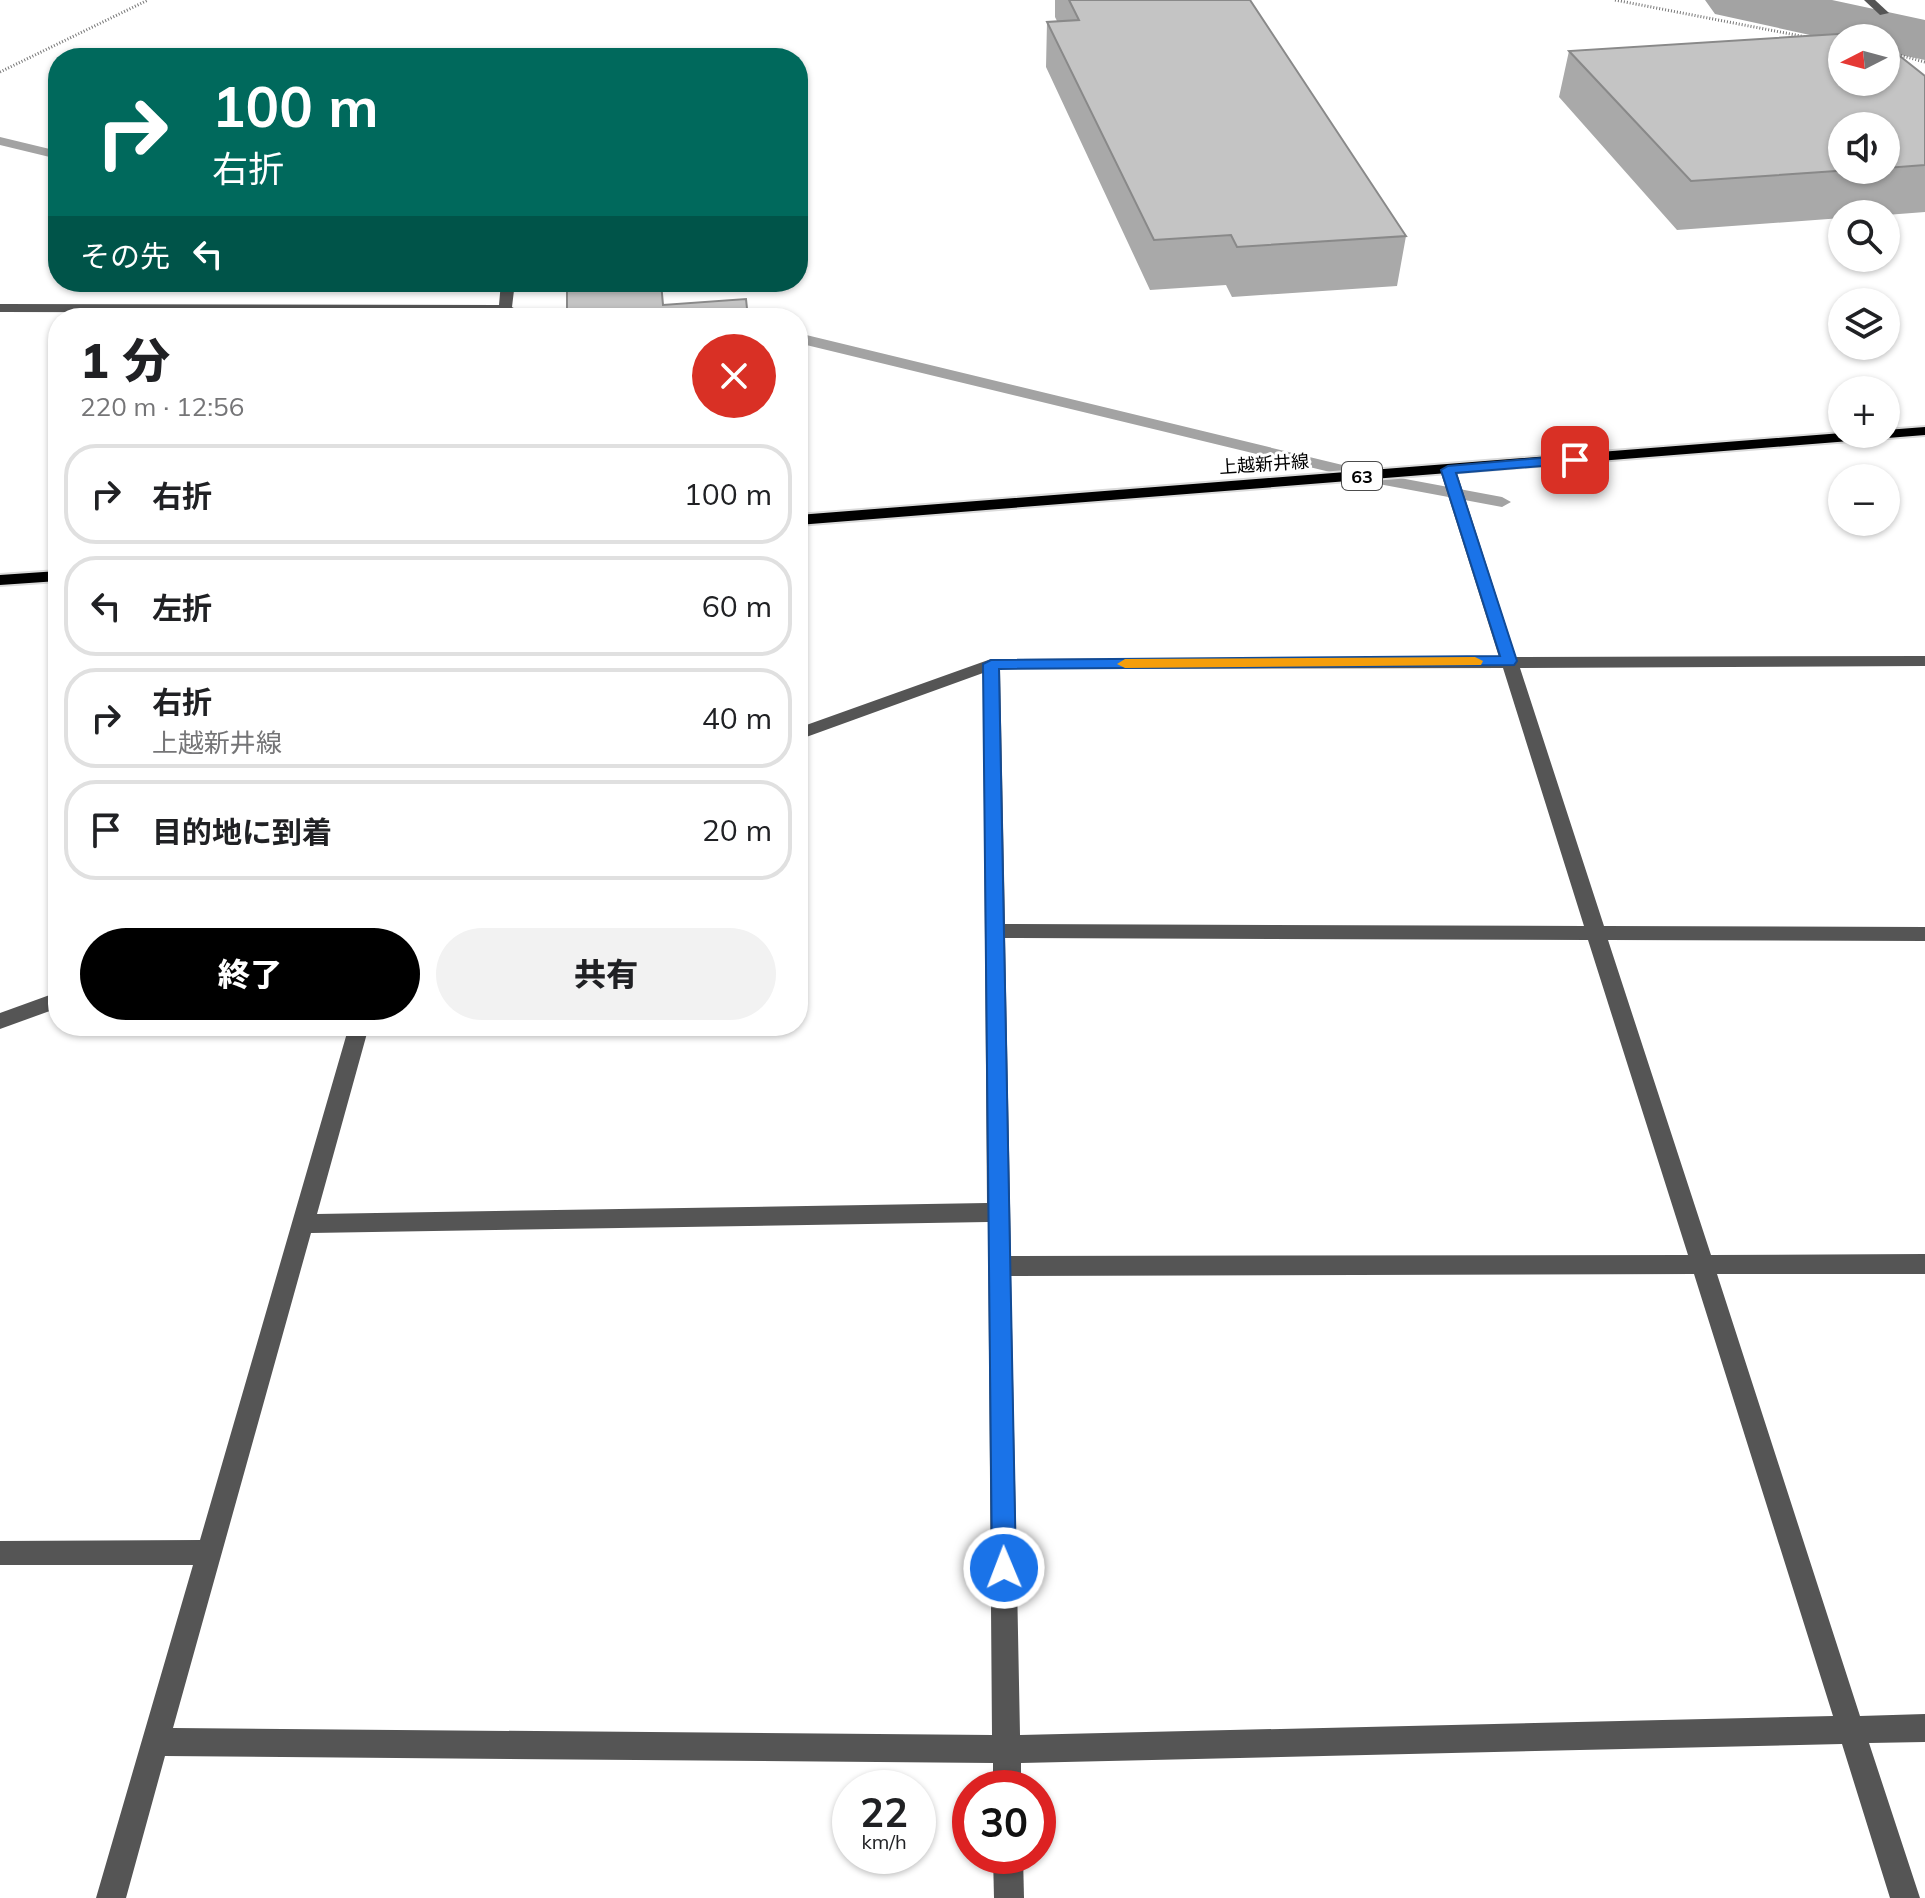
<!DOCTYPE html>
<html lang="ja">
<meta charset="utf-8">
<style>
:root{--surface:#fff;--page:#f2f2f2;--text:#202124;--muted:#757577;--line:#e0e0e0;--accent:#000}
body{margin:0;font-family:Mulish,"Noto Sans JP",sans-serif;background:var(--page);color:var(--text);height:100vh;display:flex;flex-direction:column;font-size:30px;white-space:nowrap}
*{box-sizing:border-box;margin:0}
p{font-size:26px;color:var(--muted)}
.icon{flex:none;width:44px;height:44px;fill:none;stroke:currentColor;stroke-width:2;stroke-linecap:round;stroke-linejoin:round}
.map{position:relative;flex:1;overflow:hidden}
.sheet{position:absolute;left:48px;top:308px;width:760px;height:728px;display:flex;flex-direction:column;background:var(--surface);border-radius:32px;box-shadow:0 2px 6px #0004}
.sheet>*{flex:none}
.banner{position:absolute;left:48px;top:48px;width:760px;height:244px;border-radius:32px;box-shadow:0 2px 6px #0004;background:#00695c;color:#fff;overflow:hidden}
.needle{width:52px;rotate:264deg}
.buttons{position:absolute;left:1828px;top:24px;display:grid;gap:16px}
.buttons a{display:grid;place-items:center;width:72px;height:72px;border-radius:50%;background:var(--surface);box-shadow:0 2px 6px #0004;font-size:40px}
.speed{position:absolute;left:832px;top:1770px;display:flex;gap:16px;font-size:40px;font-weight:700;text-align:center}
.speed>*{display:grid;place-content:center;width:104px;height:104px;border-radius:50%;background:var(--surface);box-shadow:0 2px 6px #0004;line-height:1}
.speed small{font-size:20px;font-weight:400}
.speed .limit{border:12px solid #d22;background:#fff;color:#111}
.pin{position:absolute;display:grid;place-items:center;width:68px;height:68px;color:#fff;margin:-34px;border-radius:16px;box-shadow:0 4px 12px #0006}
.me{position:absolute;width:88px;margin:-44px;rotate:359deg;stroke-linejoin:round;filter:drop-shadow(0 0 6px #0008)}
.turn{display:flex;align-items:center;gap:28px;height:168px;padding:0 32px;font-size:36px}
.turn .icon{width:104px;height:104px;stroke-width:2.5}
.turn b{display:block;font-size:56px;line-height:68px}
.then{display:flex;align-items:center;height:76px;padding:0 32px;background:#0003;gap:16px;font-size:30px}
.round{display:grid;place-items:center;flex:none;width:84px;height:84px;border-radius:42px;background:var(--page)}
.head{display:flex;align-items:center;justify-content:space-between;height:136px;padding:0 32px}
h1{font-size:48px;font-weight:800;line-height:60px}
.cta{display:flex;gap:16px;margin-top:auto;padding:16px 32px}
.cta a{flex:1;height:92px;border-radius:48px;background:var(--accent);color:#fff;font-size:32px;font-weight:800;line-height:92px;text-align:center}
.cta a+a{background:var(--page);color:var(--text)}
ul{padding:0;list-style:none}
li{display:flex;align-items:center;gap:24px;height:100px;margin:0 16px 12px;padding:0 16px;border:4px solid var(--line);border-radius:32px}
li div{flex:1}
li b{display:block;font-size:30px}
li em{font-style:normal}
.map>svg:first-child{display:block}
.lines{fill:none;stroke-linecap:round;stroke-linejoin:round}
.stream{fill:#a3a3a3;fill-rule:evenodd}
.river{fill:#a3a3a3;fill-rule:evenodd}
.major-casing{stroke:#dbdbdb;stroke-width:4}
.path{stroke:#777;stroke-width:3;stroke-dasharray:1 2;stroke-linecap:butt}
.minor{fill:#555;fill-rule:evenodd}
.major{fill:#000;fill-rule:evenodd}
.wall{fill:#a9a9a9;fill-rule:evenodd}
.building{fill:#c4c4c4;stroke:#898989;stroke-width:2}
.route{fill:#1a73e8;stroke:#114b97;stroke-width:2}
.slow{fill:#f59e0b}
.labels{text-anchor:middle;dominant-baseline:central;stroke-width:6;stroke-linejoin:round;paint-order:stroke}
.far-street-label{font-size:18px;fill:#000;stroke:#fff}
.shield{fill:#fff;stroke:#4c4c4c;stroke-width:2}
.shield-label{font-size:18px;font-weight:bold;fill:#000}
</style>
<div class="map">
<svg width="1925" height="1898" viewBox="0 0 1925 1898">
<rect width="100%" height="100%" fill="#fff"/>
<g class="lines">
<g class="stream">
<path d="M 0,137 L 58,151 L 58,159 L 0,145 Z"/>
<path d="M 566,282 L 591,282 L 629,294 L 622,298 Z"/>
<path d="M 798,333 L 1384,475 L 1502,497 L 1511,502 L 1502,507 L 1384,485 L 798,343 Z"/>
</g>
<path class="river" d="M 1705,0 L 1832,0 L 1925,20 L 1925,60 L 1886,52 L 1886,38 L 1842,38 L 1842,42 L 1715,14 Z"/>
<g class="major-casing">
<g id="major">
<path d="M 1925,427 L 1925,435 L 798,525 L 798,515 L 1842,433 L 1886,434 L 1886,430 Z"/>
<path d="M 58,571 L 58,581 L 0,585 L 0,575 Z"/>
</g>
</g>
<g class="path">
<path d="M 1615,0 L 1806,37"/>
<path d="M 1895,54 L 1925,62"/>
<path d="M 0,72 L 148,0"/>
</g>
<g class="minor">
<path d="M 1864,0 L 1875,0 L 1889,13 L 1880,15 Z"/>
<path d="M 501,282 L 515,282 L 512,307 L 531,318 L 513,318 L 503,313 L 0,312 L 0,304 L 499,305 Z"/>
<path d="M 1448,465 L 1456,470 L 1516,657 L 1925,656 L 1925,666 L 1520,668 L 1604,926 L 1925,927 L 1925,941 L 1608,940 L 1711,1255 L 1925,1254 L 1925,1274 L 1717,1274 L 1860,1716 L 1925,1714 L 1925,1742 L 1869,1743 L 1920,1898 L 1890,1898 L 1842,1744 L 1021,1763 L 1021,1788 L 993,1788 L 993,1763 L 165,1756 L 126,1898 L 96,1898 L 193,1565 L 0,1565 L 0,1541 L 200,1540 L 349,1026 L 369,1026 L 317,1214 L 987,1203 L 983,673 L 798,740 L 798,728 L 991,659 L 1499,657 L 1440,470 ZM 1503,668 L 1584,926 L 1005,924 L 1000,669 ZM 1005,938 L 1588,940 L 1688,1255 L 1011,1256 ZM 988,1222 L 992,1735 L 173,1728 L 311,1233 ZM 1694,1274 L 1833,1716 L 1020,1735 L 1011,1276 Z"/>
<path d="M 58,992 L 58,1008 L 0,1029 L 0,1013 Z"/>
<path d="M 993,1856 L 1023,1856 L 1024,1898 L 994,1898 Z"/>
</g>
<use href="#major" class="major"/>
</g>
<g class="wall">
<path d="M 1055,0 L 1250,0 L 1406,236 L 1397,286 L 1232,297 L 1226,285 L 1150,290 L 1046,67 L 1047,22 L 1057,21 L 1055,17 Z"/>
<path d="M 1569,51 L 1925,76 L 1925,212 L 1886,215 L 1842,214 L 1842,218 L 1677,230 L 1559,97 ZM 1886,126 L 1886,170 L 1842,170 Z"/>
</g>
<g class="building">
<path d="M 1069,0 L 1250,0 L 1406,236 L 1237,247 L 1231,235 L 1154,240 L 1047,22 L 1079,20 Z"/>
<path d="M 1870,32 L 1878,38 L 1842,38 L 1842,82 L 1886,82 L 1886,45 L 1925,76 L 1925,165 L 1886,168 L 1886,126 L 1842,126 L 1842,170 L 1851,170 L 1691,181 L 1569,51 Z"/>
<path d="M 661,282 L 663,305 L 746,299 L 748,318 L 567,318 L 567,288 Z"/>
</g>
<path class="route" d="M 1575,455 L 1582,460 L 1580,463 L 1456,473 L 1517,661 L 1514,665 L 999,669 L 1016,1568 L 1013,1576 L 1004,1579 L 996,1576 L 992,1568 L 983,664 L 991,660 L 1500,656 L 1441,470 L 1448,466 Z"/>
<path class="slow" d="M 1475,657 L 1483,661 L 1481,665 L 1125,668 L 1117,664 L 1125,659 Z"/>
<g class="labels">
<g class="far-street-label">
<text transform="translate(1264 464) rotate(-4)">上越新井線</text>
</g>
<rect class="shield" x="1342" y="462" width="40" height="28" rx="6"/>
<g class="shield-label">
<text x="1362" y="476">63</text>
</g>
</g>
</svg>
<div class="buttons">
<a><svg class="needle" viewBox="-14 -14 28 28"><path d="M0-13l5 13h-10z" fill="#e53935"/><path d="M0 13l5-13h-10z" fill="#757577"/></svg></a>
<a><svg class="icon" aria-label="sound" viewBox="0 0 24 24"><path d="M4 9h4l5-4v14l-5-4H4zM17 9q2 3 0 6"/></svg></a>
<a><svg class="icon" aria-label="search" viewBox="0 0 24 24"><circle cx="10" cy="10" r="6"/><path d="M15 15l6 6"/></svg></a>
<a><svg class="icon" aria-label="layers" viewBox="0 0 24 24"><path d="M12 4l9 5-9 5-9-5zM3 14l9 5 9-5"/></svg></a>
<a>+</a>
<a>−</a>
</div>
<div class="speed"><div>22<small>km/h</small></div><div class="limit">30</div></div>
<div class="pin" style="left:1575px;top:460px;background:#d93025"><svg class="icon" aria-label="arrive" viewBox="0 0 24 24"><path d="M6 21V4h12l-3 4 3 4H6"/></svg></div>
<svg class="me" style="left:1004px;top:1568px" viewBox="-20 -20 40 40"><circle r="17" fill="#1a73e8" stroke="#fff" stroke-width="3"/><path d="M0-11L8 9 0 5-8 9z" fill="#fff"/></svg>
<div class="banner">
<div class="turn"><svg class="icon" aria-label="right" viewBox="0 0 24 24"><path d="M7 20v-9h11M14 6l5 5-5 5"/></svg><div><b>100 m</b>右折</div></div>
<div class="then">その先<svg class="icon" aria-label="left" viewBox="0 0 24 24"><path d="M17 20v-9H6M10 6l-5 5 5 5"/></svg></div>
</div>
<section class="sheet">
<div class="head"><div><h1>1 分</h1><p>220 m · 12:56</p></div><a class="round" style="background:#d93025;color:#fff"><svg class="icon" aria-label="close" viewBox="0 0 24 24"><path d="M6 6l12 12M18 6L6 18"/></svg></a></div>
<ul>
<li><svg class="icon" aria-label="right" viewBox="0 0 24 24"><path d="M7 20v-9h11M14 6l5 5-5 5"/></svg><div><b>右折</b></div><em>100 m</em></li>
<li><svg class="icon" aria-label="left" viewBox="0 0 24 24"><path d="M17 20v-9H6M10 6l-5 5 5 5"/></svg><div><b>左折</b></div><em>60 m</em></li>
<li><svg class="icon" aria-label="right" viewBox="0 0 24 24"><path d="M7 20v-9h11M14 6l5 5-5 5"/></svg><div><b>右折</b><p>上越新井線</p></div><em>40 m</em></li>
<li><svg class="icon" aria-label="arrive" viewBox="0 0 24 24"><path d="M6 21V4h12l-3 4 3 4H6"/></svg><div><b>目的地に到着</b></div><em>20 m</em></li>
</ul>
<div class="cta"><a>終了</a><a>共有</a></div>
</section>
</div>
